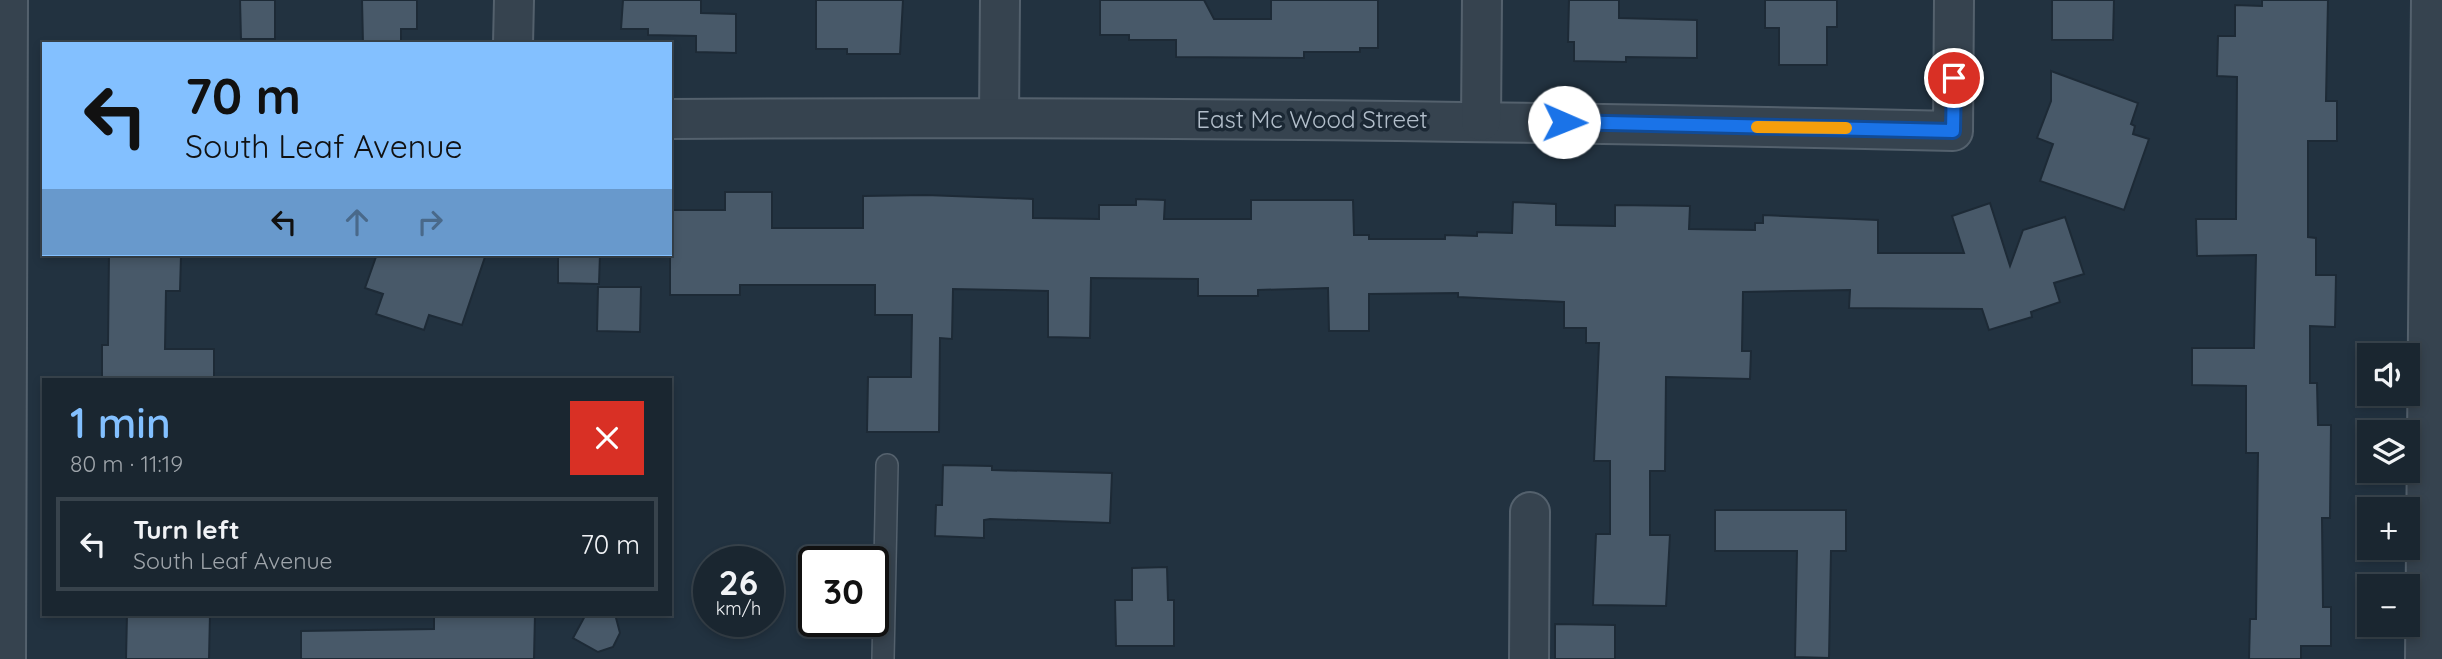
<!DOCTYPE html>
<meta charset="utf-8">
<style>
:root{--surface:#1a2630;--page:#27323c;--text:#f1f3f6;--muted:#9fa5ab;--line:#38434c;--accent:#83c0ff}
body{margin:0;font-family:Quicksand,sans-serif;background:var(--page);color:var(--text);height:100vh;display:flex;flex-direction:column;font-size:26px;white-space:nowrap}
*{box-sizing:border-box;margin:0}
p{font-size:23px;color:var(--muted)}
.icon{flex:none;width:38px;height:38px;fill:none;stroke:currentColor;stroke-width:2;stroke-linecap:round;stroke-linejoin:round}
.map{position:relative;flex:1;overflow:hidden}
.panel{position:absolute;left:42px;top:378px;width:630px;height:238px;display:flex;flex-direction:column;background:var(--surface);border-radius:0px;box-shadow:0 4px 10px #0003,0 0 0 2px var(--line)}
.panel>*{flex:none}
.top-card{position:absolute;left:42px;top:42px;width:630px;height:214px;border-radius:0px;box-shadow:0 4px 10px #0003,0 0 0 2px var(--line);background:#83c0ff;color:#111;overflow:hidden}
.tools{position:absolute;left:2357px;top:343px;display:grid;gap:14px}
.tools a{display:grid;place-items:center;width:63px;height:63px;border-radius:0px;background:var(--surface);box-shadow:0 4px 10px #0003,0 0 0 2px var(--line);font-size:35px}
.speed{position:absolute;left:693px;top:546px;display:flex;gap:14px;font-size:35px;font-weight:700;text-align:center}
.speed>*{display:grid;place-content:center;width:91px;height:91px;border-radius:50%;background:var(--surface);box-shadow:0 4px 10px #0003,0 0 0 2px var(--line);line-height:1}
.speed small{font-size:18px;font-weight:400}
.speed .limit{border:4px solid #111;border-radius:10px;background:#fff;color:#111}
.pin{position:absolute;display:grid;place-items:center;width:60px;height:60px;color:#fff;margin:-30px;border:4px solid #fff;border-radius:50%;box-shadow:0 2px 7px #0007}
.me{position:absolute;width:77px;margin:-38px;rotate:91deg;stroke-linejoin:round;filter:drop-shadow(0 0 5px #0008)}
.turn{display:flex;align-items:center;gap:24px;height:147px;padding:0 28px;font-size:32px}
.turn .icon{width:91px;height:91px;stroke-width:2.5}
.turn b{display:block;font-size:49px;line-height:60px}
.lanes{display:flex;align-items:center;height:66px;padding:0 28px;background:#0003;justify-content:center;gap:35px;direction:ltr}
.lanes .off{opacity:.35}
.round{display:grid;place-items:center;flex:none;width:74px;height:74px;border-radius:0px;background:var(--page)}
.head{display:flex;align-items:center;justify-content:space-between;height:119px;padding:0 28px}
h1{font-size:42px;font-weight:600;line-height:52px;color:var(--accent)}
ul{padding:0;list-style:none}
li{display:flex;align-items:center;gap:21px;height:94px;margin:0 14px 10px;padding:0 14px;border:4px solid var(--line);border-radius:0px}
li div{flex:1}
li b{display:block;font-size:26px}
li em{font-style:normal}
.map>svg:first-child{display:block}
.building{fill:#485969;stroke:#1d2a36;stroke-width:2}
.lines{fill:none;stroke-linecap:round;stroke-linejoin:round}
.service-casing{stroke:#54616d;stroke-width:24}
.minor-casing{stroke:#54616d;stroke-width:42}
.tertiary-casing{stroke:#54616d;stroke-width:42}
.service{stroke:#36434f;stroke-width:21}
.minor{stroke:#36434f;stroke-width:38}
.tertiary{stroke:#36434f;stroke-width:38}
.route-casing{stroke:#114b97;stroke-width:18}
.route{stroke:#1a73e8;stroke-width:12}
.slow{stroke:#f59e0b;stroke-width:12}
.labels{text-anchor:middle;dominant-baseline:central;stroke-width:7;stroke-linejoin:round;paint-order:stroke}
.street-label{font-size:24px;fill:#b2beca;stroke:#1b2834}
</style>
<div class="map">
<svg width="2442" height="659" viewBox="0 0 2442 659">
<rect width="100%" height="100%" fill="#223240"/>
<g class="building">
<path d="M 240,0 L 275,0 L 275,39 L 241,39 Z"/>
<path d="M 362,0 L 417,0 L 417,29 L 401,29 L 401,44 L 363,44 Z"/>
<path d="M 623,0 L 701,0 L 701,13 L 736,14 L 736,53 L 696,52 L 696,36 L 648,35 L 648,29 L 621,29 Z"/>
<path d="M 816,0 L 903,0 L 900,54 L 847,54 L 847,49 L 816,49 Z"/>
<path d="M 1100,0 L 1204,0 L 1214,19 L 1271,19 L 1271,0 L 1378,0 L 1378,48 L 1360,48 L 1360,52 L 1304,52 L 1304,58 L 1176,57 L 1176,40 L 1129,40 L 1129,35 L 1100,35 Z"/>
<path d="M 1569,0 L 1619,0 L 1619,18 L 1697,20 L 1697,58 L 1626,57 L 1626,62 L 1574,61 L 1574,42 L 1568,42 Z"/>
<path d="M 1765,0 L 1837,0 L 1837,27 L 1827,27 L 1827,65 L 1779,65 L 1779,28 L 1765,28 Z"/>
<path d="M 2052,0 L 2114,0 L 2113,40 L 2052,40 Z"/>
<path d="M 2262,0 L 2328,0 L 2326,101 L 2337,101 L 2337,141 L 2308,141 L 2308,237 L 2316,238 L 2316,275 L 2336,275 L 2335,327 L 2310,326 L 2310,383 L 2317,383 L 2318,425 L 2331,425 L 2330,518 L 2322,518 L 2323,607 L 2331,607 L 2331,646 L 2301,646 L 2301,659 L 2249,659 L 2250,619 L 2256,619 L 2258,453 L 2246,453 L 2246,386 L 2192,385 L 2192,348 L 2254,348 L 2256,255 L 2197,256 L 2196,219 L 2236,219 L 2237,77 L 2217,76 L 2218,36 L 2235,36 L 2235,5 L 2262,6 Z"/>
<path d="M 2051,71 L 2138,103 L 2131,124 L 2135,126 L 2133,134 L 2149,139 L 2124,210 L 2040,181 L 2053,144 L 2037,138 L 2051,101 Z"/>
<path d="M 725,192 L 772,192 L 772,228 L 863,228 L 863,196 L 926,195 L 1033,199 L 1033,218 L 1099,219 L 1099,205 L 1136,205 L 1136,199 L 1165,200 L 1164,219 L 1251,219 L 1251,200 L 1353,200 L 1354,235 L 1369,235 L 1369,239 L 1445,239 L 1445,235 L 1477,236 L 1477,232 L 1512,233 L 1513,202 L 1556,204 L 1556,225 L 1615,226 L 1615,205 L 1690,206 L 1689,229 L 1755,230 L 1755,223 L 1763,223 L 1763,215 L 1878,220 L 1878,253 L 1964,253 L 1952,216 L 1990,203 L 2010,266 L 2023,230 L 2065,217 L 2084,274 L 2054,283 L 2060,302 L 2031,312 L 2032,317 L 1989,330 L 1982,309 L 1849,308 L 1850,290 L 1743,292 L 1742,351 L 1751,351 L 1750,379 L 1666,377 L 1665,471 L 1650,471 L 1650,535 L 1670,535 L 1666,606 L 1593,605 L 1596,534 L 1610,534 L 1610,461 L 1594,461 L 1599,343 L 1586,343 L 1586,328 L 1564,328 L 1564,302 L 1458,297 L 1458,293 L 1369,294 L 1369,331 L 1329,331 L 1328,288 L 1258,290 L 1258,296 L 1198,296 L 1198,279 L 1091,278 L 1090,338 L 1048,337 L 1048,291 L 953,289 L 952,339 L 940,338 L 939,432 L 867,432 L 868,377 L 911,377 L 912,315 L 875,315 L 875,285 L 740,285 L 740,295 L 670,295 L 670,210 L 725,210 Z"/>
<path d="M 109,254 L 181,256 L 180,291 L 166,291 L 165,349 L 214,349 L 214,380 L 102,380 L 102,345 L 108,345 Z"/>
<path d="M 377,254 L 486,254 L 462,325 L 429,315 L 424,330 L 376,314 L 383,294 L 365,288 Z"/>
<path d="M 558,254 L 600,254 L 599,284 L 558,283 Z"/>
<path d="M 598,287 L 641,287 L 640,332 L 597,331 Z"/>
<path d="M 943,465 L 992,466 L 992,470 L 1112,473 L 1110,523 L 990,519 L 984,520 L 984,538 L 935,536 L 936,505 L 942,505 Z"/>
<path d="M 1715,510 L 1846,510 L 1846,551 L 1831,551 L 1829,658 L 1795,657 L 1797,551 L 1715,551 Z"/>
<path d="M 1167,567 L 1168,600 L 1174,600 L 1174,646 L 1116,646 L 1115,600 L 1132,600 L 1132,568 Z"/>
<path d="M 127,614 L 210,614 L 209,659 L 126,659 Z"/>
<path d="M 434,614 L 535,614 L 534,659 L 301,659 L 301,631 L 434,629 Z"/>
<path d="M 586,614 L 615,614 L 620,633 L 613,647 L 598,652 L 573,638 Z"/>
<path d="M 1555,624 L 1615,625 L 1615,659 L 1555,659 Z"/>
</g>
<g class="lines">
<g class="service-casing">
<path id="service" d="M 883,659 L 887,465"/>
</g>
<g class="minor-casing">
<g id="minor">
<path d="M 513,44 L 514,0"/>
<path d="M 999,117 L 1000,0"/>
<path d="M 670,119 C 1098,116 1525,121 1953,131 L 1954,0"/>
<path d="M 1481,121 L 1482,0"/>
<path d="M 1529,659 L 1530,512"/>
<path d="M 2425,659 L 2431,0"/>
</g>
</g>
<g class="tertiary-casing">
<path id="tertiary" d="M 6,659 L 8,0"/>
</g>
<use href="#service" class="service"/>
<use href="#minor" class="minor"/>
<use href="#tertiary" class="tertiary"/>
</g>
<g class="lines">
<g class="route-casing">
<path id="route" d="M 1564,122 L 1953,131 L 1954,78"/>
</g>
<use href="#route" class="route"/>
<path class="slow" d="M 1757,127 L 1846,128"/>
</g>
<g class="labels">
<g class="street-label">
<text x="1312" y="119">East Mc Wood Street</text>
</g>
</g>
</svg>
<div class="tools">
<a><svg class="icon" aria-label="sound" viewBox="0 0 24 24"><path d="M4 9h4l5-4v14l-5-4H4zM17 9q2 3 0 6"/></svg></a>
<a><svg class="icon" aria-label="layers" viewBox="0 0 24 24"><path d="M12 4l9 5-9 5-9-5zM3 14l9 5 9-5"/></svg></a>
<a>+</a>
<a>−</a>
</div>
<div class="speed"><div>26<small>km/h</small></div><div class="limit">30</div></div>
<div class="pin" style="left:1954px;top:78px;background:#d93025"><svg class="icon" aria-label="arrive" viewBox="0 0 24 24"><path d="M6 21V4h12l-3 4 3 4H6"/></svg></div>
<svg class="me" style="left:1564px;top:122px" viewBox="-20 -20 40 40"><circle r="19" fill="#fff"/><path d="M0-13L10 11 0 6-10 11z" fill="#1a73e8"/></svg>
<div class="top-card">
<div class="turn"><svg class="icon" aria-label="left" viewBox="0 0 24 24"><path d="M17 20v-9H6M10 6l-5 5 5 5"/></svg><div><b>70 m</b>South Leaf Avenue</div></div>
<div class="lanes"><svg class="icon" aria-label="left" viewBox="0 0 24 24"><path d="M17 20v-9H6M10 6l-5 5 5 5"/></svg><svg class="icon off" aria-label="ahead" viewBox="0 0 24 24"><path d="M12 20V5M6 11l6-6 6 6"/></svg><svg class="icon off" aria-label="right" viewBox="0 0 24 24"><path d="M7 20v-9h11M14 6l5 5-5 5"/></svg></div>
</div>
<section class="panel">
<div class="head"><div><h1>1 min</h1><p>80 m · 11:19</p></div><a class="round" style="background:#d93025;color:#fff"><svg class="icon" aria-label="close" viewBox="0 0 24 24"><path d="M6 6l12 12M18 6L6 18"/></svg></a></div>
<ul>
<li><svg class="icon" aria-label="left" viewBox="0 0 24 24"><path d="M17 20v-9H6M10 6l-5 5 5 5"/></svg><div><b>Turn left</b><p>South Leaf Avenue</p></div><em>70 m</em></li>
</ul>
</section>
</div>
